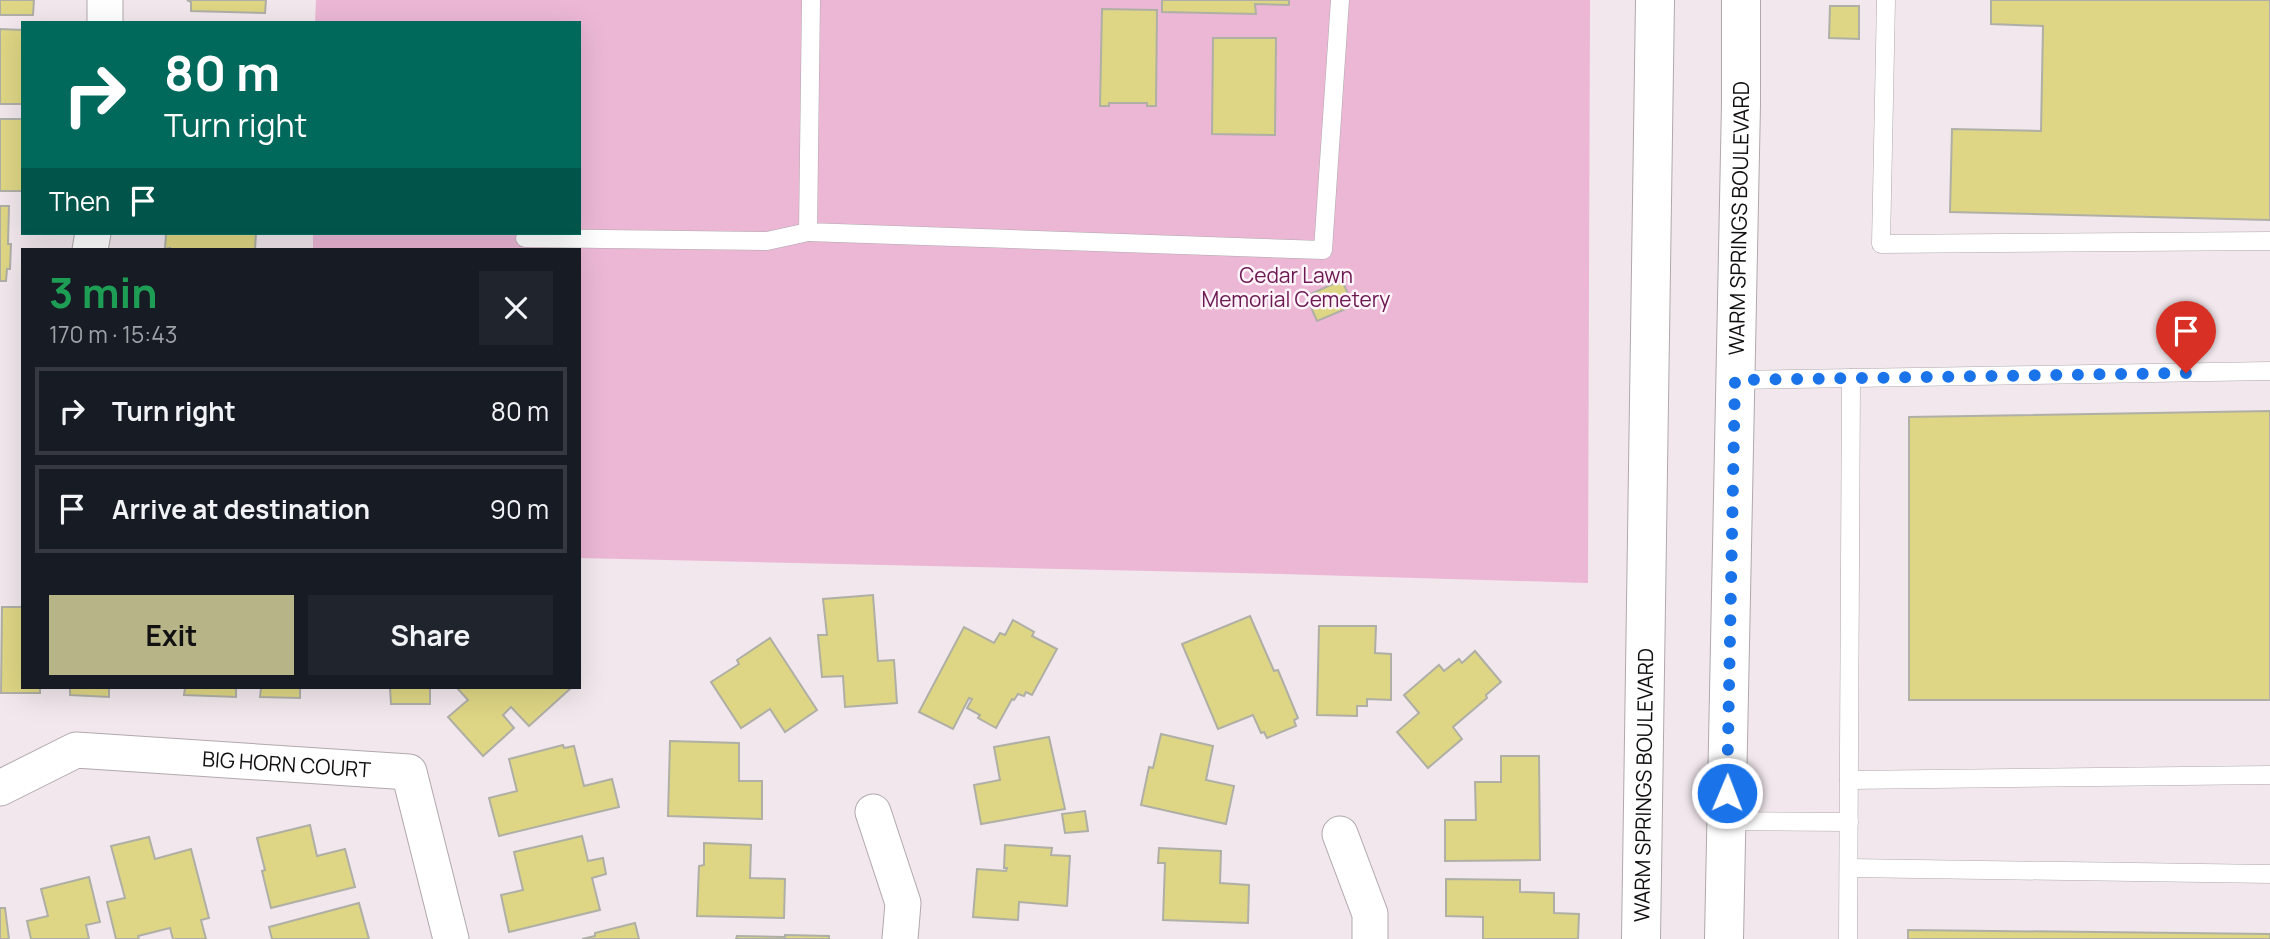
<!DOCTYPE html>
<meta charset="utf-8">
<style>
:root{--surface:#171b24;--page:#20242c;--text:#f1f3f6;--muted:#9ea1a6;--line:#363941;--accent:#b7b487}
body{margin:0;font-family:Manrope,sans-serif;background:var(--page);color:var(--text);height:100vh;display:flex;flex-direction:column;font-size:26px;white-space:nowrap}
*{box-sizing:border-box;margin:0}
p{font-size:23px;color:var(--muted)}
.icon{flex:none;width:38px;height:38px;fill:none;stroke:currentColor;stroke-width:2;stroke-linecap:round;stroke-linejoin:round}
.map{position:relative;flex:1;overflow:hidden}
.side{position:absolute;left:21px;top:248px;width:560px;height:441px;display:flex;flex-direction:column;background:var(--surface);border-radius:0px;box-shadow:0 7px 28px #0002}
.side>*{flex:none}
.hud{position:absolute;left:21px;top:21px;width:560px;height:214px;border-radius:0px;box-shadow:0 7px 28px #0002;background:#00695c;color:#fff;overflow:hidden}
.pin{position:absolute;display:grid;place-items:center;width:60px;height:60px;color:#fff;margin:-72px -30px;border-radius:50% 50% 50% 0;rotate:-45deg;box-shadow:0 0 7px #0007}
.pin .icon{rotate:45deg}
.me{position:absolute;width:77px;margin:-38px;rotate:1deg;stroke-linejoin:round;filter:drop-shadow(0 0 5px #0008)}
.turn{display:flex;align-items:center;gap:24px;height:147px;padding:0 28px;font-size:32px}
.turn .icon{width:91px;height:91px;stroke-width:2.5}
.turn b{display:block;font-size:49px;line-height:60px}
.then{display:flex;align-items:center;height:66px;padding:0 28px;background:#0003;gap:14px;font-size:26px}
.round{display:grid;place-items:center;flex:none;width:74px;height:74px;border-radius:0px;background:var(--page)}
.head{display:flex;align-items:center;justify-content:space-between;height:119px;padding:0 28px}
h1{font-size:42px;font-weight:700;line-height:52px;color:#1e9e55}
.cta{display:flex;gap:14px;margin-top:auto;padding:14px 28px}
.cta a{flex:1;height:80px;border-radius:0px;background:var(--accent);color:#111;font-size:28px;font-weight:700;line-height:80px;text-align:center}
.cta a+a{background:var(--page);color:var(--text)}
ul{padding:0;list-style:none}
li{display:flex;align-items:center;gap:21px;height:88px;margin:0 14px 10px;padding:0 14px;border:4px solid var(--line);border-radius:0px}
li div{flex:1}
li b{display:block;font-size:26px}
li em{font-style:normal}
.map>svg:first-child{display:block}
.green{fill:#ebb7d5}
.building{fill:#ded684;stroke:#afafa6;stroke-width:2}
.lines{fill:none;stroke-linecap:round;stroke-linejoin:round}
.service-casing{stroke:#b1a8ad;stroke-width:19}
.minor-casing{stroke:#b1a8ad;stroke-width:37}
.primary-casing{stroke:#b1a8ad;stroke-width:40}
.service{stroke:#fff;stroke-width:18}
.minor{stroke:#fff;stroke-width:35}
.primary{stroke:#fff;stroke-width:38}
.route{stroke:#1a73e8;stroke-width:12;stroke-dasharray:0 21.6}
.labels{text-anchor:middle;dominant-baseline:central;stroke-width:5;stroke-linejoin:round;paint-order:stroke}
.street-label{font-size:21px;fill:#120f10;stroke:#fef4fa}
.park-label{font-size:21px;fill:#6c1852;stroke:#fef4fa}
</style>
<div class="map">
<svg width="2270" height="939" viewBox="0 0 2270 939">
<rect width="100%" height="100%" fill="#f1e7ec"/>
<path class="green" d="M 316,0 L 1590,0 L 1588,583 L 1282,574 L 579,558 L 579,250 L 313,250 L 313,233 L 579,233 L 579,23 L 315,23 Z"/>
<g class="building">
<path d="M 0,0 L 34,0 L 33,15 L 0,15 Z"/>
<path d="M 187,0 L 266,0 L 265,13 L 191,11 L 191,2 Z"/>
<path d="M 1162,0 L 1289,0 L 1289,5 L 1255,4 L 1256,14 L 1162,12 Z"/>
<path d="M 1991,0 L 2270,0 L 2270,220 L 1950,212 L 1952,129 L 2041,131 L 2043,26 L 1991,24 Z"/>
<path d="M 1830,6 L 1859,6 L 1859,39 L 1829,38 Z"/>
<path d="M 1102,9 L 1157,10 L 1156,106 L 1147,106 L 1147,103 L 1109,103 L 1109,106 L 1100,106 Z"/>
<path d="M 0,29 L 23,30 L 23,104 L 0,104 Z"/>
<path d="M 1213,38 L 1276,38 L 1275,135 L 1212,134 Z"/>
<rect x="0" y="119" width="23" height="72"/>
<path d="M 0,206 L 9,206 L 8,244 L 11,244 L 10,269 L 7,269 L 6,281 L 0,281 Z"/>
<path d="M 166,233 L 256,233 L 255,250 L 170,250 L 170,248 L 165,249 Z"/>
<path d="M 1342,280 L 1353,306 L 1317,321 L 1306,296 Z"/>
<path d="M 2270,411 L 2270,700 L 1909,700 L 1909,417 Z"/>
<path d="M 873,595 L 878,661 L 894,660 L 897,703 L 845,707 L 843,676 L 822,677 L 818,635 L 827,635 L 823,599 Z"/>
<path d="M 2,607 L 23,607 L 23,688 L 40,688 L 40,693 L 1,693 Z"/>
<path d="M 1250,616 L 1274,671 L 1278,670 L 1298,718 L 1294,720 L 1296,726 L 1267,738 L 1264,732 L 1261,733 L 1253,715 L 1218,729 L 1182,644 Z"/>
<path d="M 1013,620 L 1034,632 L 1032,636 L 1057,649 L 1032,695 L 1026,692 L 1024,696 L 1018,694 L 1014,700 L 1012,699 L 996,728 L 978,718 L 980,715 L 967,708 L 972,699 L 969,698 L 953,729 L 919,712 L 964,627 L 994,643 L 1000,633 L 1005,635 Z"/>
<path d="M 1319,626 L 1376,626 L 1375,653 L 1391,654 L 1391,700 L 1367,699 L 1367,706 L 1357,706 L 1357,716 L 1317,715 Z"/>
<path d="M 770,638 L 817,710 L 785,732 L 770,709 L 741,728 L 711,682 L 739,664 L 737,660 Z"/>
<path d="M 1475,651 L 1501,682 L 1486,695 L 1487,698 L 1453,727 L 1462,739 L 1428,768 L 1397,732 L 1419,713 L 1404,695 L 1439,665 L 1444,671 L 1459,659 L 1462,663 Z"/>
<path d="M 70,688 L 109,688 L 109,697 L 70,695 Z"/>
<path d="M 185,688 L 236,688 L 236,697 L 184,695 Z"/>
<path d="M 261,688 L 300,688 L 300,698 L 260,697 Z"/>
<path d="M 390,688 L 430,688 L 430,704 L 391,704 Z"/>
<path d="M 457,688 L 571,688 L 529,726 L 511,707 L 503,715 L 514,728 L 483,756 L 448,717 L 468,700 Z"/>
<path d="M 1161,734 L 1213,746 L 1206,780 L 1234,786 L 1226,824 L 1141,805 L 1149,767 L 1153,768 Z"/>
<path d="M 1049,737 L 1065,809 L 981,824 L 974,785 L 1000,780 L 994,747 Z"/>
<path d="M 670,741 L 739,743 L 739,781 L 762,781 L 762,819 L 668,816 Z"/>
<path d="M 563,745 L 564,748 L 574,746 L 584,786 L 612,779 L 619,807 L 499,836 L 489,798 L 517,791 L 509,759 Z"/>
<path d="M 1501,756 L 1539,756 L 1540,860 L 1445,861 L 1445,820 L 1476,820 L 1475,782 L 1501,782 Z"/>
<path d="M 1085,811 L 1088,831 L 1065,833 L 1062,814 Z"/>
<path d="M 310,825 L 317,856 L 345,849 L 355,887 L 271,908 L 262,871 L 265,870 L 257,838 Z"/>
<path d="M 582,836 L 588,861 L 603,858 L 606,874 L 592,878 L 600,910 L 509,932 L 501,895 L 523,890 L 514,852 Z"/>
<path d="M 149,837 L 155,859 L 191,849 L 209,918 L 201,920 L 206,939 L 173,939 L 170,928 L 138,936 L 139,939 L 116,939 L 107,902 L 125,898 L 111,846 Z"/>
<path d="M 704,843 L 751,845 L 750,878 L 785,879 L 784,918 L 697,916 L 699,866 L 704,865 Z"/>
<path d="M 1005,845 L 1052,848 L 1051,855 L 1070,856 L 1067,906 L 1019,902 L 1018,920 L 973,917 L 977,869 L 1006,871 L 1007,868 L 1004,868 Z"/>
<path d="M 1159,848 L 1221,851 L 1220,883 L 1249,885 L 1248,923 L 1163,920 L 1165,863 L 1158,863 Z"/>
<path d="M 89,877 L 100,922 L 86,925 L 89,939 L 31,939 L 27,921 L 48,916 L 41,889 Z"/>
<path d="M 1446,879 L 1520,880 L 1520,892 L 1554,893 L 1554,913 L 1579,914 L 1578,939 L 1483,939 L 1483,917 L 1446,916 Z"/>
<path d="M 359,903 L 369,939 L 272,939 L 269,927 Z"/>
<path d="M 0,908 L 5,908 L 9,939 L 0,939 Z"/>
<path d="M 635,923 L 639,939 L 582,939 L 595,936 L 595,933 Z"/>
<path d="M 1908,930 L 2270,934 L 2270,939 L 1908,939 Z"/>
<path d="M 785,935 L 829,936 L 829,939 L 736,939 L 737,936 L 785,937 Z"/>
</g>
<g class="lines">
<g class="service-casing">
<g id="service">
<path d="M 811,0 L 808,232 L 1323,250 L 1340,0"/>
<path d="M 1886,0 L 1881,244 L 2270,241"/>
<path d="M 525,238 L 767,241 L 808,232"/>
<path d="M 1735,380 L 2270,371"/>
<path d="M 1849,780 L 2270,775"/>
<path d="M 1726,821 L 1849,822"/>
<path d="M 1849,868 L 2270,874"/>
<path d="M 1848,939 L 1851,378"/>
</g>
</g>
<g class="minor-casing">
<g id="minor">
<path d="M 105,0 L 105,23"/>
<path d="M 90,250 L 93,233"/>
<path id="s1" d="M 0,788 L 76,750 L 409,772 L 451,939"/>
<path d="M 873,812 L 903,903 L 900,939"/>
<path d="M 1340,834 L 1370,914 L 1370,939"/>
</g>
</g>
<g class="primary-casing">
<g id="primary">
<path id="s2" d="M 1641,939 L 1655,0"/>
<path id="s3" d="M 1724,939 L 1741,104 L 1741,0"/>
</g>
</g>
<use href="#service" class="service"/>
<use href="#minor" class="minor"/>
<use href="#primary" class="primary"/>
</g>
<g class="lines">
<path class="route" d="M 1727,793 L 1735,380 L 2186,373"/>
</g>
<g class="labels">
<g class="street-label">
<text stroke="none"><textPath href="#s3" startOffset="721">WARM SPRINGS BOULEVARD</textPath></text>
<text stroke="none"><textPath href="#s1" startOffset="296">BIG HORN COURT</textPath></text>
<text stroke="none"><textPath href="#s2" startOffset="154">WARM SPRINGS BOULEVARD</textPath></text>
</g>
<g class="park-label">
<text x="1296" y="275">Cedar Lawn<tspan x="1296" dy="24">Memorial Cemetery</tspan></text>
</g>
</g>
</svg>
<div class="pin" style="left:2186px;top:373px;background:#d93025"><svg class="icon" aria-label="arrive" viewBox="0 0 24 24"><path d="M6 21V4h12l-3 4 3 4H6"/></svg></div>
<svg class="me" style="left:1727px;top:793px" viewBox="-20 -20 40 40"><circle r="17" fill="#1a73e8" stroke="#fff" stroke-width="3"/><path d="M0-11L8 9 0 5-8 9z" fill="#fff"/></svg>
<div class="hud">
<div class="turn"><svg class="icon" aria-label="right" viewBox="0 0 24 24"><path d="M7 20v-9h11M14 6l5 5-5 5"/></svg><div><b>80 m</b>Turn right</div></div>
<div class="then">Then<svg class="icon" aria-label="arrive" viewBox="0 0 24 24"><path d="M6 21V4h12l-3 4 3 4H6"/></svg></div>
</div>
<section class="side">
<div class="head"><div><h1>3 min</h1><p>170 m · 15:43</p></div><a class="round"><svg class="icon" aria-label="close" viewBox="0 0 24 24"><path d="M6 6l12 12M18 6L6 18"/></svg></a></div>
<ul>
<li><svg class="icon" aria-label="right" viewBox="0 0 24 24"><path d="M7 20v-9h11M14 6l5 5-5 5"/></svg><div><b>Turn right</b></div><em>80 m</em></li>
<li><svg class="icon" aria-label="arrive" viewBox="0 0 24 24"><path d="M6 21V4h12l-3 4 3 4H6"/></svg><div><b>Arrive at destination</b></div><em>90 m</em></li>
</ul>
<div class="cta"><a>Exit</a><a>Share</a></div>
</section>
</div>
